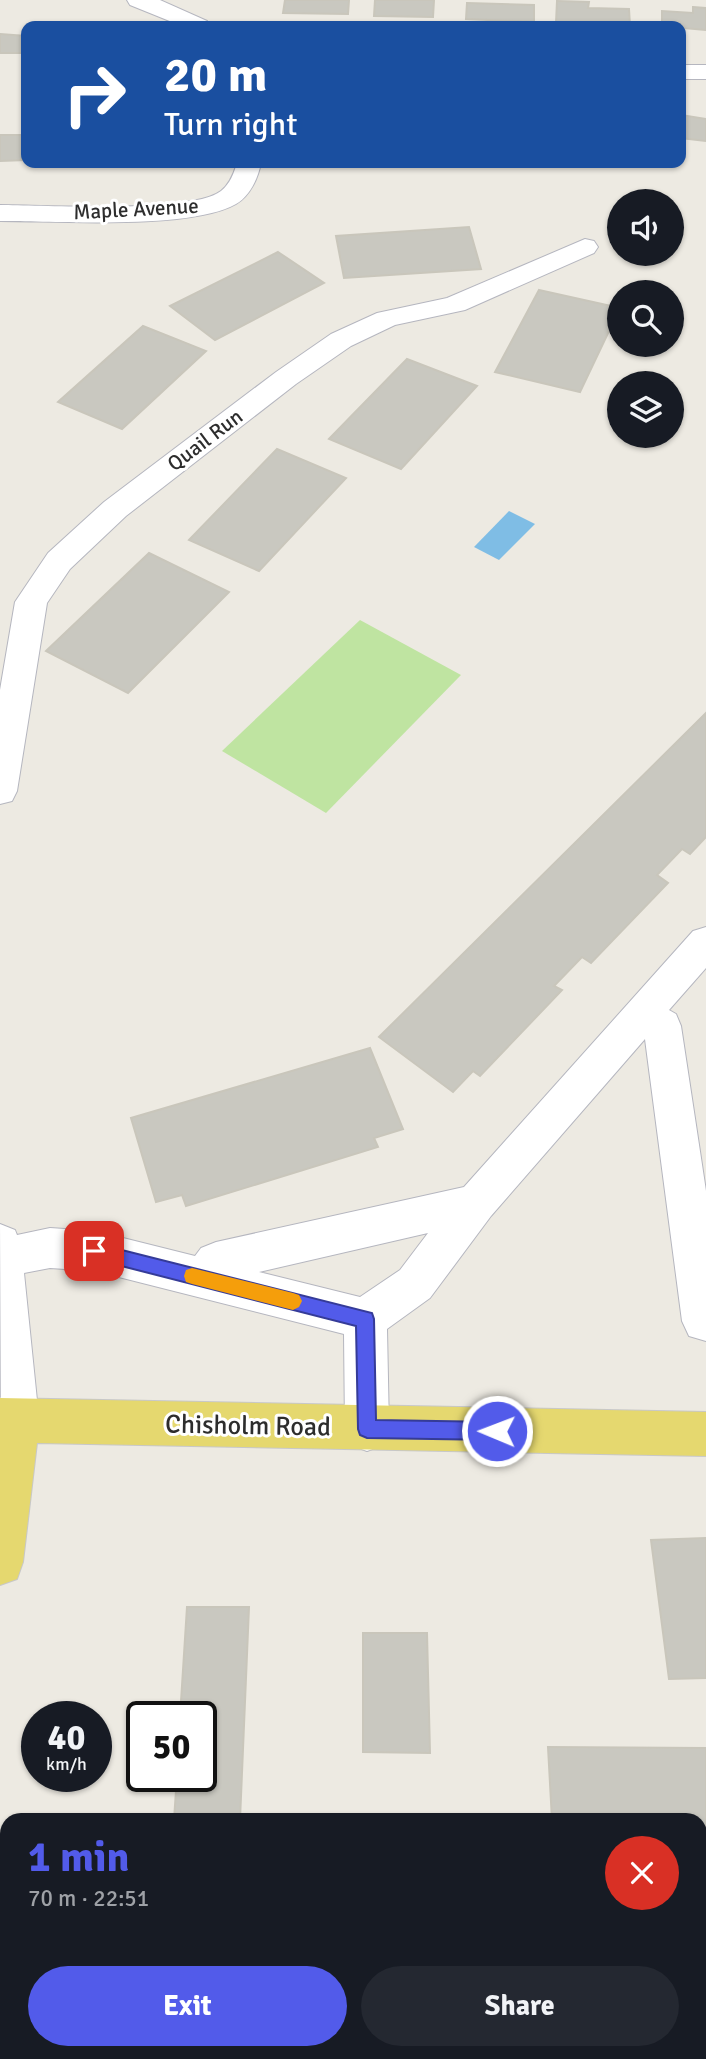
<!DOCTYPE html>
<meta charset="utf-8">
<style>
:root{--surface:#171b24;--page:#242831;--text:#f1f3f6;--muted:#9ea1a6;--accent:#525bea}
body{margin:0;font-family:Signika,sans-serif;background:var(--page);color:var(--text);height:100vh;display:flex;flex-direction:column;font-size:26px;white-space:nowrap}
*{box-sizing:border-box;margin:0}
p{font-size:23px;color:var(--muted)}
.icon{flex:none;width:38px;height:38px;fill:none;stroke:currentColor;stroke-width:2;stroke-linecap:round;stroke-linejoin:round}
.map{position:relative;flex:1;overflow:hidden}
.sheet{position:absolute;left:0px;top:1813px;width:707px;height:247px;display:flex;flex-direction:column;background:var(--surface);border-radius:21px 21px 0 0;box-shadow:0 2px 5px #0004}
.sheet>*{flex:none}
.top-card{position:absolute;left:21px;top:21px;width:665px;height:147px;border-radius:14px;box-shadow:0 2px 5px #0004;background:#1a4fa0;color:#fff;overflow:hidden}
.controls{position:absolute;left:607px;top:189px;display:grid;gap:14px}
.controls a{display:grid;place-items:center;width:77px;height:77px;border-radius:50%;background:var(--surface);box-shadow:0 2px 5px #0004;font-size:35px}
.speed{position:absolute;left:21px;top:1701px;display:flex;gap:14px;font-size:35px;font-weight:700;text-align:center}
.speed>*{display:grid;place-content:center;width:91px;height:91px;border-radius:50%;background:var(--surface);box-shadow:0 2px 5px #0004;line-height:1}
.speed small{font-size:18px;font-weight:400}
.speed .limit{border:4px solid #111;border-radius:10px;background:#fff;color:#111}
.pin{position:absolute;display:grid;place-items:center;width:60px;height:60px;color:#fff;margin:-30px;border-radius:14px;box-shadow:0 4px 10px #0006}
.me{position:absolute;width:77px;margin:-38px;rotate:271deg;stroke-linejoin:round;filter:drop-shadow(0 0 5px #0008)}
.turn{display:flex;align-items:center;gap:24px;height:147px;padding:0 28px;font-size:32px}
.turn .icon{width:91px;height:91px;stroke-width:2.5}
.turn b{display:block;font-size:49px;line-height:60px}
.round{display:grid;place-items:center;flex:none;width:74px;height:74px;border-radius:37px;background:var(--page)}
.head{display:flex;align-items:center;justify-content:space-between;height:119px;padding:0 28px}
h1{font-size:42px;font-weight:800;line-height:52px;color:var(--accent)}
.action{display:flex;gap:14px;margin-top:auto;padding:14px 28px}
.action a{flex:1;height:80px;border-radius:42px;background:var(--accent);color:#fff;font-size:28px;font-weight:800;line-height:80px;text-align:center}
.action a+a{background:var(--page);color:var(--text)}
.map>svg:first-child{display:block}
.pitch{fill:#bfe4a1}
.water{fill:#7fbde5}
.building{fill:#c9c8c0;stroke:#c9c6bb;stroke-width:2}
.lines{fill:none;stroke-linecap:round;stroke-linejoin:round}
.minor-casing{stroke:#b5b6bf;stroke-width:2}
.major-casing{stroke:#c8c8c8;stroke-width:2}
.minor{fill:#fff;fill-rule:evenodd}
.major{fill:#e5d86f;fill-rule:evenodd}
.route{fill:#525bea;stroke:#353b98;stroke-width:2}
.slow{fill:#f59e0b}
.labels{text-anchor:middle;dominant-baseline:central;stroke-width:6;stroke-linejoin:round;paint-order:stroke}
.far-street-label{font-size:21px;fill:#2d2d2d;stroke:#fff}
.street-label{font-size:26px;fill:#2d2d2d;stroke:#fff}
</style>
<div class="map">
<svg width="706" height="2059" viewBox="0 0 706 2059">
<rect width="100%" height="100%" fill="#edeae2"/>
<path class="pitch" d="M 360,620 L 461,675 L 326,813 L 222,751 Z"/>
<path class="water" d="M 509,511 L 535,524 L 499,560 L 474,547 Z"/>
<g class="building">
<path d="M 285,0 L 349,0 L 348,14 L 283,13 Z"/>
<path d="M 375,0 L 434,0 L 433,17 L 374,16 Z"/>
<path d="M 557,1 L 589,2 L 588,8 L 629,9 L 630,26 L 572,26 L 572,23 L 556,23 Z"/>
<path d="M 467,3 L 534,5 L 534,22 L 466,19 Z"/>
<path d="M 693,7 L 706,8 L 706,30 L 662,26 L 662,11 L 693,13 Z"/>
<path d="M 0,34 L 26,36 L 26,53 L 0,53 Z"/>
<path d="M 681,115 L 706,119 L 706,141 L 681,138 Z"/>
<path d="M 0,135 L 26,135 L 26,160 L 0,161 Z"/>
<path d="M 469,227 L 481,269 L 344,278 L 336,236 Z"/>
<path d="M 278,252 L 324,283 L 215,340 L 170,306 Z"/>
<path d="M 539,290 L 620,308 L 580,392 L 495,372 Z"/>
<path d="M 143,326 L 206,351 L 122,429 L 58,402 Z"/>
<path d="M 407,359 L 477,386 L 401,469 L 329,439 Z"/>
<path d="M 277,449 L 346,478 L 259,571 L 189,540 Z"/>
<path d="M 149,553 L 229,592 L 128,693 L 46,651 Z"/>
<path d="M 706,713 L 706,837 L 690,854 L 682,849 L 657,875 L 668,883 L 591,963 L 582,957 L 554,986 L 562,990 L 480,1076 L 473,1071 L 453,1092 L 379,1037 Z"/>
<path d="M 370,1048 L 403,1129 L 374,1138 L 378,1147 L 186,1206 L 182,1195 L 156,1202 L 131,1118 Z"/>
<path d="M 706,1538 L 706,1678 L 669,1679 L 651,1540 Z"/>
<path d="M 187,1607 L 249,1607 L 240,1820 L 174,1820 L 177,1776 L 201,1776 L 201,1717 L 180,1717 Z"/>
<path d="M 363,1633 L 427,1633 L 430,1753 L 363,1752 Z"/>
<path d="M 548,1747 L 706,1748 L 706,1913 L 700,1913 L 700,1820 L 552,1820 Z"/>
</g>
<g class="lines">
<g class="minor-casing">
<g id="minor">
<path d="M 127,0 L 160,0 L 207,21 L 210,26 L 182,26 L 130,5 Z"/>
<rect x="681" y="65" width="25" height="14"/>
<path d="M 237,163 L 261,163 C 258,178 250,196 236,204 C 191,230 56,221 0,221 L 0,205 C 43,205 191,214 221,191 C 230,184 234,173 237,163 Z"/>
<path d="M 585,239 L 594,241 L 598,247 L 594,253 L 465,310 L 395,325 L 351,346 L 296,384 L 126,516 L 70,569 L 47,603 L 17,791 L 12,801 L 0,804 L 0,690 L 15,602 L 48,553 L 104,502 L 276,372 L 331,334 L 377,313 L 447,298 Z"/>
<path d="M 706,927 L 706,968 L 669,1010 L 676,1014 L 681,1026 L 706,1191 L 706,1341 L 689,1336 L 682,1321 L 645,1039 L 491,1216 L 430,1298 L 387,1329 L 389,1429 L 383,1445 L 367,1451 L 351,1445 L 345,1429 L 344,1334 L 95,1271 L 50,1268 L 24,1273 L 39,1420 L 33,1436 L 17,1442 L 1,1436 L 0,1224 L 15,1230 L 17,1235 L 50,1228 L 95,1231 L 195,1256 L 201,1248 L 216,1242 L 464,1187 L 693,931 ZM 428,1233 L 400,1270 L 360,1297 L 259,1272 Z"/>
</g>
</g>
<g class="major-casing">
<path id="major" d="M 0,1398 L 706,1412 L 706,1456 L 37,1443 L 23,1562 L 17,1579 L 0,1585 Z"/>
</g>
<use href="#minor" class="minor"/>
<use href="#major" class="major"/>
</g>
<path class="route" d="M 94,1243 L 372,1313 L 374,1319 L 376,1420 L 497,1422 L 504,1424 L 507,1431 L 504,1437 L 497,1440 L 367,1438 L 360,1435 L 358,1429 L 356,1326 L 94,1259 L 88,1256 L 86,1251 L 88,1245 Z"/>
<path class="slow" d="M 192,1268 L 293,1293 L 299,1295 L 302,1301 L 299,1307 L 293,1310 L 192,1284 L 186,1282 L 184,1276 L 186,1270 Z"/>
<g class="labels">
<g class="far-street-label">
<text transform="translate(136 209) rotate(-3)">Maple Avenue</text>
<text transform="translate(205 440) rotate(-37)">Quail Run</text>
</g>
<g class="street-label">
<text transform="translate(248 1426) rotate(1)">Chisholm Road</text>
</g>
</g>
</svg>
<div class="controls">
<a><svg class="icon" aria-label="sound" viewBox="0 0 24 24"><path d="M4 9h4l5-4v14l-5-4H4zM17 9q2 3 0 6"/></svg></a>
<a><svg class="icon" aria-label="search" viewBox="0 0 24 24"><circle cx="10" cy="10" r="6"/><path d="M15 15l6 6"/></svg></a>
<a><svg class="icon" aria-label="layers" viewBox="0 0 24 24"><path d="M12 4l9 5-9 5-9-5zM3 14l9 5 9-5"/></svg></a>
</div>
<div class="speed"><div>40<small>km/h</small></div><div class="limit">50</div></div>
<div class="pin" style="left:94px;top:1251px;background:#d93025"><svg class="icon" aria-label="arrive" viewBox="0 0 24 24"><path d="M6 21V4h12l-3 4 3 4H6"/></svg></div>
<svg class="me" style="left:497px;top:1431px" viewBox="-20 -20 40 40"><circle r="17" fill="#525bea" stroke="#fff" stroke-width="3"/><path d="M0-11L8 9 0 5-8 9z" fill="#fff"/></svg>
<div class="top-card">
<div class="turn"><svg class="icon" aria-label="right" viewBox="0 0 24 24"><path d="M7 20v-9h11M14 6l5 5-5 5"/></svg><div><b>20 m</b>Turn right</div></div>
</div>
<section class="sheet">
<div class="head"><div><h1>1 min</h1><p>70 m · 22:51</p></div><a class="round" style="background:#d93025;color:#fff"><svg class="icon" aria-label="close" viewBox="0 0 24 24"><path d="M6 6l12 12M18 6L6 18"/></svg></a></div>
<div class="action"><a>Exit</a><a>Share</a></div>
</section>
</div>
